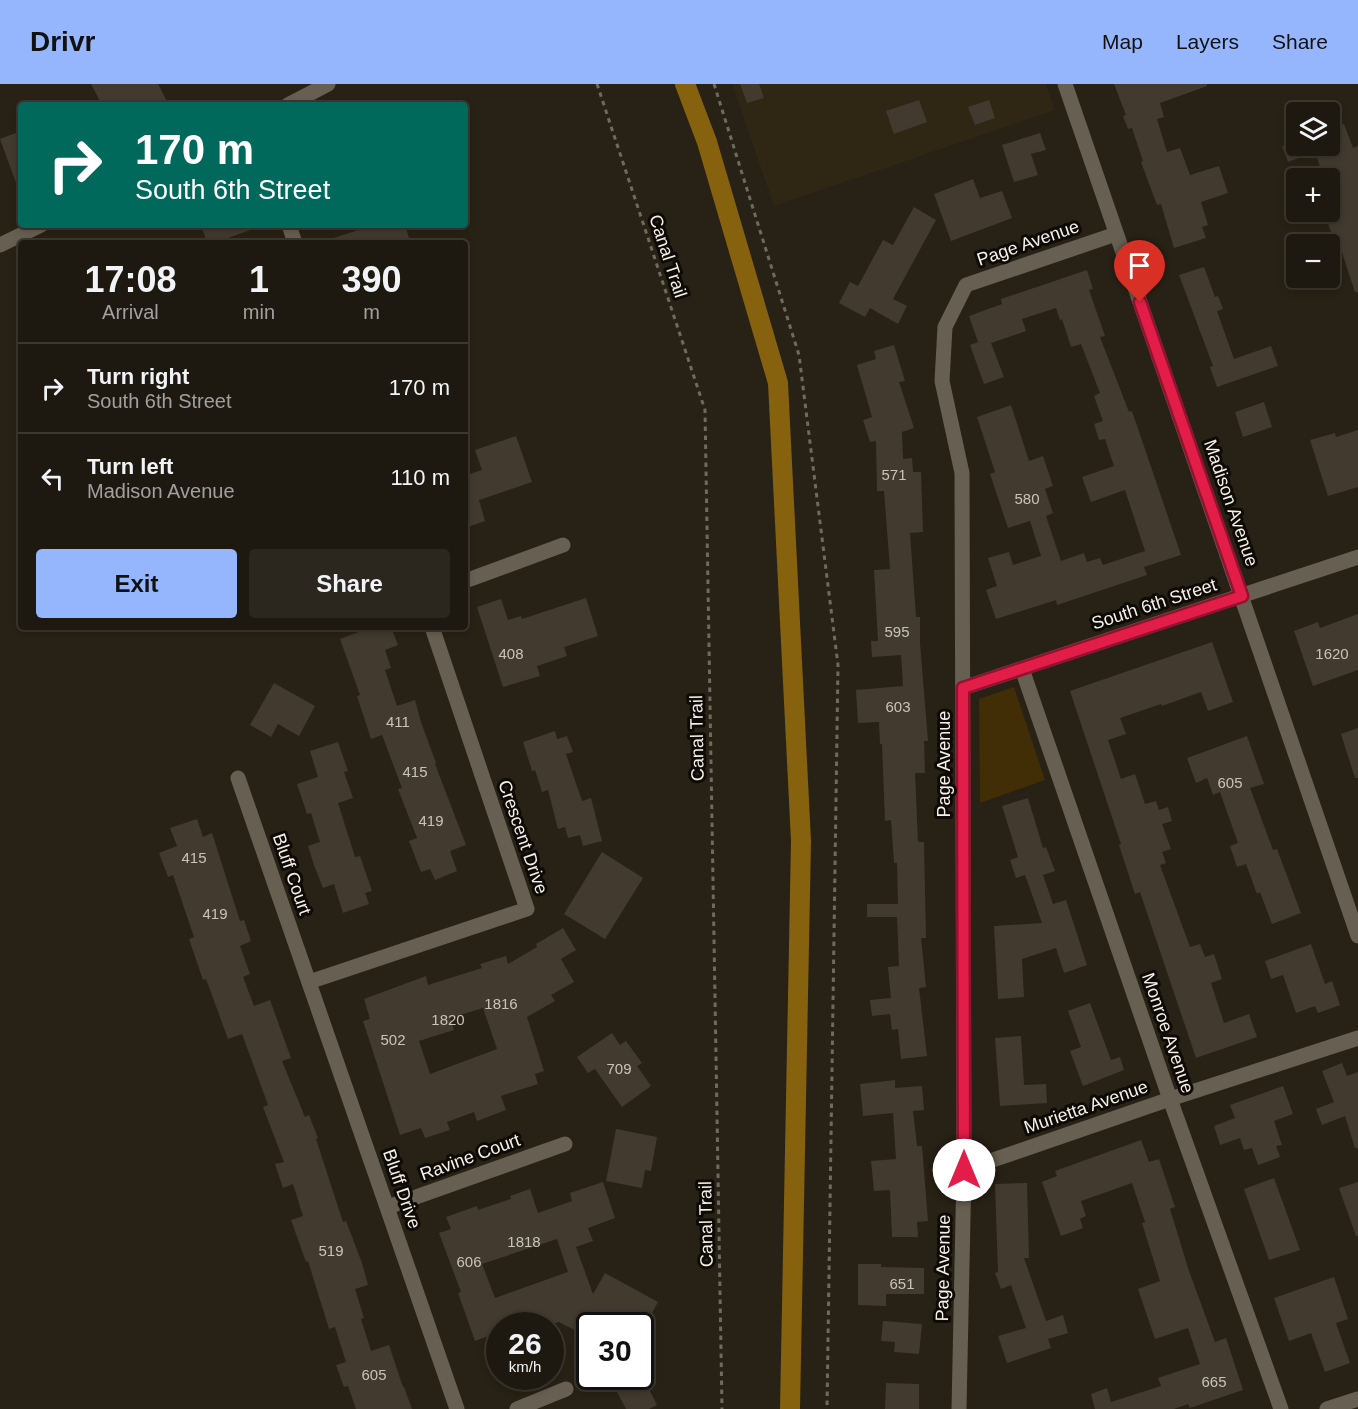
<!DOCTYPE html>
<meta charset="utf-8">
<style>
:root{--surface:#1e1910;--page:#2b261e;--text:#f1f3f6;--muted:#a1a09f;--line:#3c3830;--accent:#95b6fd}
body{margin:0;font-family:Arial,sans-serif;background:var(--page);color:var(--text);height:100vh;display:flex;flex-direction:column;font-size:22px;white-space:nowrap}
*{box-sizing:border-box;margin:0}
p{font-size:20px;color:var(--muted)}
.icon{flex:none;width:33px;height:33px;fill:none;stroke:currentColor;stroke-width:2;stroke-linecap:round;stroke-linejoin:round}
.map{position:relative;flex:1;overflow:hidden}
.panel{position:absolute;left:18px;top:156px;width:450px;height:390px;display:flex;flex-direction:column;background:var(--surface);border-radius:6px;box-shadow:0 3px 9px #0003,0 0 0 2px var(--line)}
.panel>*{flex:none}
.top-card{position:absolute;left:18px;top:18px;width:450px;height:126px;border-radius:6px;box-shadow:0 3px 9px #0003,0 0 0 2px var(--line);background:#00695c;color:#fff;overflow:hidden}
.buttons{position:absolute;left:1286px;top:18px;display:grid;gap:12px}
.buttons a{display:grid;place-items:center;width:54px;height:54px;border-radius:6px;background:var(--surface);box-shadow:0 3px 9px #0003,0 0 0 2px var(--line);font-size:30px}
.speed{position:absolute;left:486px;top:1228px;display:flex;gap:12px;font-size:30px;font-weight:700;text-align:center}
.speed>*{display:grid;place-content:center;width:78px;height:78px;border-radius:50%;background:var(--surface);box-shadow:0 3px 9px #0003,0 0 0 2px var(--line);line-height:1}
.speed small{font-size:15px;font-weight:400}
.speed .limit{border:3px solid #111;border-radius:9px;background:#fff;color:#111}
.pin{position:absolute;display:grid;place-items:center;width:51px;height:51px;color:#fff;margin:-62px -26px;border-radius:50% 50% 50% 0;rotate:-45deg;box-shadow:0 0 6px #0007}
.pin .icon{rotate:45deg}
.me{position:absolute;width:66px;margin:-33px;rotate:0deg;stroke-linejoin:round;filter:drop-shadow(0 0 4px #0008)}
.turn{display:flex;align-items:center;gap:21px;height:126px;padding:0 18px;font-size:27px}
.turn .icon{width:78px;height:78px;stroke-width:2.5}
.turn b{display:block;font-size:42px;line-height:51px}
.eta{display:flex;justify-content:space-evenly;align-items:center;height:102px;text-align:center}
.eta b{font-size:36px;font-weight:800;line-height:42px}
.button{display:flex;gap:12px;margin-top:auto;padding:12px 18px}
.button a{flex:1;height:69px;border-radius:6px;background:var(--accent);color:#111;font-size:24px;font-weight:800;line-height:69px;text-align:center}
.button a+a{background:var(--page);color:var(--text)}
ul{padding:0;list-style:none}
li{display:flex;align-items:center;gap:18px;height:90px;padding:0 18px;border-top:2px solid var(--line)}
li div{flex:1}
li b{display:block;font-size:22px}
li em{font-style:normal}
header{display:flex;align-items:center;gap:36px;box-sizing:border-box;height:84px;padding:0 30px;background:var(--accent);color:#111}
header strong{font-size:28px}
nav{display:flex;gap:33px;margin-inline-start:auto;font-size:21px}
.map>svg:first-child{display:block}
.built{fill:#302614}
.green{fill:#412e06}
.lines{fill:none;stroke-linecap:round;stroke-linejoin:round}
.canal{stroke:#86620e;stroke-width:20}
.building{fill:#423a2e;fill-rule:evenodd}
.path{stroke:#6f6a5f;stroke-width:3;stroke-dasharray:4.5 4.5;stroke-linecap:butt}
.street{stroke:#675f52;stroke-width:15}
.route-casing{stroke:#92132f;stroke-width:15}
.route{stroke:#e11d48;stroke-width:10}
.labels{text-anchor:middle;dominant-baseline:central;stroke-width:6;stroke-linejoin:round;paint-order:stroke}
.number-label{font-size:15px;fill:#c8c3ba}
.street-label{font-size:18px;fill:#f5f1e9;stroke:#0e0b06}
</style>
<header>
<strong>Drivr</strong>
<nav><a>Map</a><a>Layers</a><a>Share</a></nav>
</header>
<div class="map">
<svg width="1358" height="1325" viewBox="0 0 1358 1325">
<rect width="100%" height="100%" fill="#282115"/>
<path class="built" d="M 732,0 L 1046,0 L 1055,26 L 774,122 Z"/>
<path class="green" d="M 1014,603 L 1045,696 L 980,719 L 979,615 Z"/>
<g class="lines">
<path class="canal" d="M 685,0 L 707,58 L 778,299 L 801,757 L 790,1325"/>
</g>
<g class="building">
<path d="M 91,0 L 158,0 L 169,21 L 102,21 Z"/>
<path d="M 740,0 L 759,0 L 764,14 L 747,19 Z"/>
<path d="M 1114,0 L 1207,0 L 1207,2 L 1160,19 L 1164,33 L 1157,35 L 1167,68 L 1180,64 L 1190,91 L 1219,82 L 1228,109 L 1201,118 L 1208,141 L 1202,143 L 1206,154 L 1174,164 L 1161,120 L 1157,121 L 1141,78 L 1143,77 L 1132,44 L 1128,45 L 1123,32 L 1126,31 Z"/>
<path d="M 919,16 L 927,38 L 894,50 L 886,27 Z"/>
<path d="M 989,16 L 995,34 L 975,41 L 968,23 Z"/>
<path d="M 1344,40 L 1353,64 L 1358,62 L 1358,208 L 1355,208 L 1336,150 L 1332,151 L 1324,128 L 1329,128 L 1329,94 L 1324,94 L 1315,68 L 1288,78 L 1282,62 L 1329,62 L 1329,45 Z"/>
<path d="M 21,47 L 21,107 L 19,107 L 0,55 Z"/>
<path d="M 1040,49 L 1046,66 L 1031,70 L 1038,91 L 1014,98 L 1002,61 Z"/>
<path d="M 973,95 L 980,114 L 1002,107 L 1012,134 L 951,157 L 934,110 Z"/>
<path d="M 914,123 L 936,136 L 893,215 L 907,222 L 898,240 L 870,224 L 865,233 L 839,219 L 850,198 L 858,202 L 883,156 L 893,161 Z"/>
<path d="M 201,141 L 258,141 L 259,143 L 214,159 L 207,159 Z"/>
<path d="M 373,141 L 405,141 L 409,154 L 392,159 L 328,159 L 328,156 Z"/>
<path d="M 1204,183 L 1215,213 L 1218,212 L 1223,225 L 1217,227 L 1234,275 L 1271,262 L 1278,282 L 1217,303 L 1210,283 L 1213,282 L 1179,191 Z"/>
<path d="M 1087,186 L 1093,205 L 1089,206 L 1105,252 L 1100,253 L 1129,328 L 1132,327 L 1181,471 L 1144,483 L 1147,491 L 1057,521 L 1056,516 L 996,535 L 986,506 L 997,502 L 988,474 L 1009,468 L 1013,481 L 1041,472 L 1030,437 L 1008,444 L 990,390 L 995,388 L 977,333 L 1011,321 L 1029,377 L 1043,372 L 1053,402 L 1045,405 L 1053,429 L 1046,432 L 1061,477 L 1084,469 L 1087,478 L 1100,474 L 1103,481 L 1145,467 L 1125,406 L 1091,418 L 1082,393 L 1114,382 L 1105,355 L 1099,356 L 1094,340 L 1103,337 L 1094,312 L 1100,309 L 1081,260 L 1071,263 L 1062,235 L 1060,236 L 1056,224 L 1022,235 L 1026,247 L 991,259 L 1004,293 L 984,300 L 970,261 L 978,258 L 969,232 L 1002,220 L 1001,215 Z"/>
<path d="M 894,261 L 905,297 L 899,298 L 914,344 L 902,348 L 903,375 L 912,374 L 913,388 L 921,388 L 923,448 L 910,449 L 916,533 L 920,533 L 920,559 L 928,657 L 924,657 L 925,689 L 915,689 L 918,758 L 924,758 L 926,854 L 921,854 L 926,903 L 919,904 L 927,972 L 901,975 L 898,945 L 892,946 L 890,930 L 872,932 L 870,916 L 891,914 L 888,883 L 899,882 L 897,833 L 867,833 L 867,820 L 898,820 L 897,779 L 894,779 L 891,736 L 885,737 L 882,660 L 880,660 L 879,638 L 858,639 L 856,606 L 903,602 L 901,571 L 872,573 L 871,557 L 878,557 L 874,486 L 890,485 L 884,407 L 877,407 L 876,357 L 870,358 L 863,336 L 872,333 L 857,281 L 876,275 L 874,267 Z"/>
<path d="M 1264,318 L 1272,343 L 1243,353 L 1235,328 Z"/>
<path d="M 1358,346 L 1358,403 L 1328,412 L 1310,356 L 1335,349 L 1336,353 Z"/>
<path d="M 516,352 L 532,398 L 479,416 L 485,437 L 465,444 L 465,384 L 468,383 L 470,390 L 482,386 L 475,366 Z"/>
<path d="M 586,514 L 598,552 L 564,563 L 567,572 L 537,582 L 540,592 L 503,603 L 477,523 L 501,515 L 508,536 L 521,532 L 522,535 Z"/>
<path d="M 1358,530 L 1358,586 L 1313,602 L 1294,547 L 1318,538 L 1320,544 Z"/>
<path d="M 372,543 L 391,543 L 398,561 L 385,566 L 391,584 L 385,586 L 397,622 L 415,616 L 421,638 L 436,679 L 435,680 L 466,761 L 450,767 L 457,787 L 435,796 L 430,785 L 421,788 L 409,757 L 417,754 L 398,705 L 402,704 L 382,651 L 371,655 L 357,612 L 360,611 L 340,555 Z"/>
<path d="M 1212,558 L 1233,618 L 1208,627 L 1201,608 L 1162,622 L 1161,620 L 1120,634 L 1126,650 L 1108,656 L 1121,695 L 1135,690 L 1145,720 L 1156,717 L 1159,726 L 1168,723 L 1172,737 L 1162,740 L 1171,765 L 1162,768 L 1166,779 L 1160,781 L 1190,863 L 1200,860 L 1205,873 L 1214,870 L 1222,895 L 1211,899 L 1224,939 L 1249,930 L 1257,953 L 1196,974 L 1140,808 L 1135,810 L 1119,761 L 1121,760 L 1070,607 Z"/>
<path d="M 274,599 L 315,622 L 299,652 L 278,640 L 271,653 L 250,641 Z"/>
<path d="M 1358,644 L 1358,694 L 1355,694 L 1341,650 Z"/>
<path d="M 555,647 L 557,655 L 567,652 L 573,668 L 566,670 L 582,717 L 591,714 L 602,757 L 583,762 L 580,751 L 568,754 L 565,743 L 558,745 L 548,706 L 542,708 L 535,686 L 532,687 L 523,658 Z"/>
<path d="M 1247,652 L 1264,700 L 1250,704 L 1273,766 L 1277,765 L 1301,829 L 1272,840 L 1260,808 L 1257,810 L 1246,780 L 1237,783 L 1230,762 L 1238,759 L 1220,708 L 1213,711 L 1207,694 L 1196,699 L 1187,674 Z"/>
<path d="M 338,658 L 348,687 L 344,688 L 353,714 L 338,719 L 355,773 L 360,772 L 372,807 L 365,809 L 369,820 L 343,829 L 334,800 L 323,804 L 314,781 L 308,762 L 320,758 L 311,729 L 307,730 L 297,700 L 318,693 L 310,667 Z"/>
<path d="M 1028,714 L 1043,764 L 1046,763 L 1055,787 L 1043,791 L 1053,820 L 1066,816 L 1087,881 L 1064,889 L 1056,864 L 1022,875 L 1024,913 L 998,915 L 994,842 L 1042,839 L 1025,791 L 1016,794 L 1010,776 L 1018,773 L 1002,722 Z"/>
<path d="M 197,735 L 203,753 L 212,749 L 240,837 L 244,836 L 251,857 L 240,862 L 250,890 L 243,893 L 254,922 L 270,916 L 291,974 L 282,977 L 305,1033 L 309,1031 L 318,1054 L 316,1055 L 343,1138 L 346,1137 L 362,1179 L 368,1201 L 355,1205 L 364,1234 L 361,1235 L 371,1267 L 389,1261 L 403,1303 L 404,1303 L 412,1325 L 356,1325 L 348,1302 L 344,1303 L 336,1281 L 346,1278 L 335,1243 L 329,1245 L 308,1177 L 306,1178 L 291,1136 L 303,1132 L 293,1100 L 283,1104 L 275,1080 L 284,1078 L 263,1023 L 268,1021 L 242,950 L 228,955 L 206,895 L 203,896 L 189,855 L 194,853 L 173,791 L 168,793 L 159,769 L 177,762 L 170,744 Z"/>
<path d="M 602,768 L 643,794 L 605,855 L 564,830 Z"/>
<path d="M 563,844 L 576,866 L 561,875 L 574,898 L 551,911 L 555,917 L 527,933 L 544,987 L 535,990 L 538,1000 L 501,1012 L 506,1026 L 477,1037 L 474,1028 L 447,1038 L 450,1046 L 425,1054 L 421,1044 L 400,1051 L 363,937 L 370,935 L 364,915 L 426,892 L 428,901 L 482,884 L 480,880 L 506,872 L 508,880 L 537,863 L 536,860 ZM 483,924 L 497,965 L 430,990 L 419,957 L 454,946 L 450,934 Z"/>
<path d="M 1311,860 L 1325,900 L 1332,897 L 1340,921 L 1318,929 L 1315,922 L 1296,929 L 1283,891 L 1271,895 L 1265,877 Z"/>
<path d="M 1090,919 L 1111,976 L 1120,973 L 1124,986 L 1083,1002 L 1070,967 L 1081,963 L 1068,927 Z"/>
<path d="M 612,949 L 620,961 L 626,957 L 642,979 L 637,982 L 651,1002 L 622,1023 L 595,985 L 588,989 L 577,973 Z"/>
<path d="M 1021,952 L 1024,1001 L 1046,1000 L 1047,1019 L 1000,1022 L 995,954 Z"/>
<path d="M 1342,979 L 1347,992 L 1358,988 L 1358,1064 L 1355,1064 L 1345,1032 L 1322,1041 L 1316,1025 L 1334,1018 L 1322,987 Z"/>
<path d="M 895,996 L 895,1004 L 922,1002 L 924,1026 L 913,1027 L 917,1062 L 922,1062 L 928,1137 L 917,1138 L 918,1153 L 892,1153 L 890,1106 L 874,1107 L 871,1077 L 896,1075 L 893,1029 L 863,1032 L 860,1000 Z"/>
<path d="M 1283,1002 L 1293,1030 L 1274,1037 L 1282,1061 L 1276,1062 L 1280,1073 L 1258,1081 L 1252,1064 L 1244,1066 L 1240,1054 L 1220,1061 L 1214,1042 L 1235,1034 L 1230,1021 Z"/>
<path d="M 616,1045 L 657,1053 L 651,1087 L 645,1086 L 642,1104 L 606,1097 Z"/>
<path d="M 1141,1056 L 1149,1078 L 1159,1075 L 1175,1123 L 1170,1125 L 1189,1187 L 1215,1258 L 1226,1254 L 1243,1306 L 1190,1324 L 1188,1320 L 1174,1325 L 1095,1325 L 1091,1310 L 1107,1304 L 1111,1318 L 1161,1302 L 1158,1294 L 1200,1280 L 1188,1244 L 1155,1255 L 1138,1205 L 1160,1197 L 1142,1139 L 1145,1138 L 1132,1099 L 1081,1117 L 1086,1132 L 1080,1135 L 1083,1144 L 1061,1152 L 1042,1098 L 1057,1092 L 1055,1087 Z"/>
<path d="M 1274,1094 L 1300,1166 L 1269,1176 L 1244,1105 Z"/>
<path d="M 603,1098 L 615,1134 L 588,1144 L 593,1157 L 576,1163 L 593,1210 L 605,1189 L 658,1218 L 645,1242 L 590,1242 L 590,1254 L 559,1238 L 546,1242 L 500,1242 L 500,1279 L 498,1279 L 488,1252 L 475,1257 L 458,1209 L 461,1208 L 439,1149 L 451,1145 L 446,1133 L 477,1122 L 478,1126 L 511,1115 L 510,1112 L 530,1105 L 538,1129 L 572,1117 L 570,1109 ZM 557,1155 L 568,1188 L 495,1214 L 482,1180 Z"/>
<path d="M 1358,1098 L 1358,1152 L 1356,1152 L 1339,1104 Z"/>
<path d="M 1027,1099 L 1029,1174 L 1024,1174 L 1046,1237 L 1063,1231 L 1068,1249 L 1048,1255 L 1051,1264 L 1007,1279 L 998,1252 L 1026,1244 L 1011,1201 L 1001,1205 L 995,1189 L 998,1188 L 995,1100 Z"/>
<path d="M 858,1180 L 881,1180 L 881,1183 L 924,1184 L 924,1210 L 886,1210 L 886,1222 L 858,1221 Z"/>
<path d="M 1334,1193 L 1348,1235 L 1336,1239 L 1350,1279 L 1325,1288 L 1311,1249 L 1289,1257 L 1274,1214 Z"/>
<path d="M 883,1237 L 922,1240 L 919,1270 L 894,1268 L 895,1258 L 881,1257 Z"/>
<path d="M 609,1293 L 643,1293 L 657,1321 L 649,1325 L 626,1325 Z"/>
<path d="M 886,1299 L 919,1300 L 919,1325 L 885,1325 Z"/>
</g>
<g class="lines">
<g class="path">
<path d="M 597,0 L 705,326 L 722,1325"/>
<path d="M 714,0 L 799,271 L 838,581 L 827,1325"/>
</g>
<g class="street">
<path d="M 1065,0 L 1358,852"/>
<path d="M 288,21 L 328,0"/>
<path d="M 289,141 L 295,159"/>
<path d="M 0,161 L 41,141"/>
<path d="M 465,497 L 563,461"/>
<path d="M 1022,585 L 1170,1015 L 1281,1325"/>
<path d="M 963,604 L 1358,473"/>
<path d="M 238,694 L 457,1325"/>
<path d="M 309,898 L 527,825 L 432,543"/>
<path d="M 964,1086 L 1170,1015 L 1358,954"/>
<path d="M 388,1123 L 565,1060"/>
<path d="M 517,1325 L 566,1305"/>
<path d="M 959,1325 L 964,1086 L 962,389 L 942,297 L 945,243 L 966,201 L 1116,150"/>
<path d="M 1327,1325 L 1358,1315"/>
</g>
</g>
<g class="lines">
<g class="route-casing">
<path id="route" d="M 964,1086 L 963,604 L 1242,512 L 1140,218"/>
</g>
<use href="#route" class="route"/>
</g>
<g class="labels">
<g class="number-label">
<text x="894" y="390">571</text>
<text x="1027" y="414">580</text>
<text x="897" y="547">595</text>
<text x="511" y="569">408</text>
<text x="1332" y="569">1620</text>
<text x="898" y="622">603</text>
<text x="398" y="637">411</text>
<text x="415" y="687">415</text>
<text x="1230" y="698">605</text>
<text x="431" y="736">419</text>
<text x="194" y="773">415</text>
<text x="215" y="829">419</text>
<text x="501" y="919">1816</text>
<text x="448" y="935">1820</text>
<text x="393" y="955">502</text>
<text x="619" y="984">709</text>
<text x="524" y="1157">1818</text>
<text x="331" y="1166">519</text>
<text x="469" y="1177">606</text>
<text x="902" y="1199">651</text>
<text x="374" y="1290">605</text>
<text x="1214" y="1297">665</text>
</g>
<g class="street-label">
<text transform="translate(1028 159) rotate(-19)">Page Avenue</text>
<text transform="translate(668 172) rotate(72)">Canal Trail</text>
<text transform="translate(1231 419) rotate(71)">Madison Avenue</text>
<text transform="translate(1154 520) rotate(-18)">South 6th Street</text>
<text transform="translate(697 654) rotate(-91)">Canal Trail</text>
<text transform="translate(944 680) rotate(-90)">Page Avenue</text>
<text transform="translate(523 753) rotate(71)">Crescent Drive</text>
<text transform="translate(292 790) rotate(71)">Bluff Court</text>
<text transform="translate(1168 949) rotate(71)">Monroe Avenue</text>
<text transform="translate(1086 1023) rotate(-19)">Murietta Avenue</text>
<text transform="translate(470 1073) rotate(-20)">Ravine Court</text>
<text transform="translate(402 1105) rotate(71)">Bluff Drive</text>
<text transform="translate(706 1140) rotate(-91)">Canal Trail</text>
<text transform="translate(943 1184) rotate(-89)">Page Avenue</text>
</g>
</g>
</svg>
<div class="buttons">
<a><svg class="icon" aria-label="layers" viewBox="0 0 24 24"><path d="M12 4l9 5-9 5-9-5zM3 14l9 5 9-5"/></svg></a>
<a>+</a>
<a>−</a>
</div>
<div class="speed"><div>26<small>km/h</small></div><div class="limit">30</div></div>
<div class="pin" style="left:1140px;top:218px;background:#d93025"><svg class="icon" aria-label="arrive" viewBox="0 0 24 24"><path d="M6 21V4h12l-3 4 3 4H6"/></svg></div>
<svg class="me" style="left:964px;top:1086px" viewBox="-20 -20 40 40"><circle r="19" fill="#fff"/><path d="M0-13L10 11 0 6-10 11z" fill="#e11d48"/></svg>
<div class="top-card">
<div class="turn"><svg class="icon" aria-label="right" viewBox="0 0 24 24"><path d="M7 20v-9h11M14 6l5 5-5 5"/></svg><div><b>170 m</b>South 6th Street</div></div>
</div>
<section class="panel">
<div class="eta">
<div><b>17:08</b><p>Arrival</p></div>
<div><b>1</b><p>min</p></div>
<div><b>390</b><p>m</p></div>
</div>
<ul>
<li><svg class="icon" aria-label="right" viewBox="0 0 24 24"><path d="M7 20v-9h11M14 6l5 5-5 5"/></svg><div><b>Turn right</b><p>South 6th Street</p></div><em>170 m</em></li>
<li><svg class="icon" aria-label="left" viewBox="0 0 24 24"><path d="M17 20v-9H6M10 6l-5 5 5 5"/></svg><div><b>Turn left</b><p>Madison Avenue</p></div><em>110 m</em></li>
</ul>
<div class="button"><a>Exit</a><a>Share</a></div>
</section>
</div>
